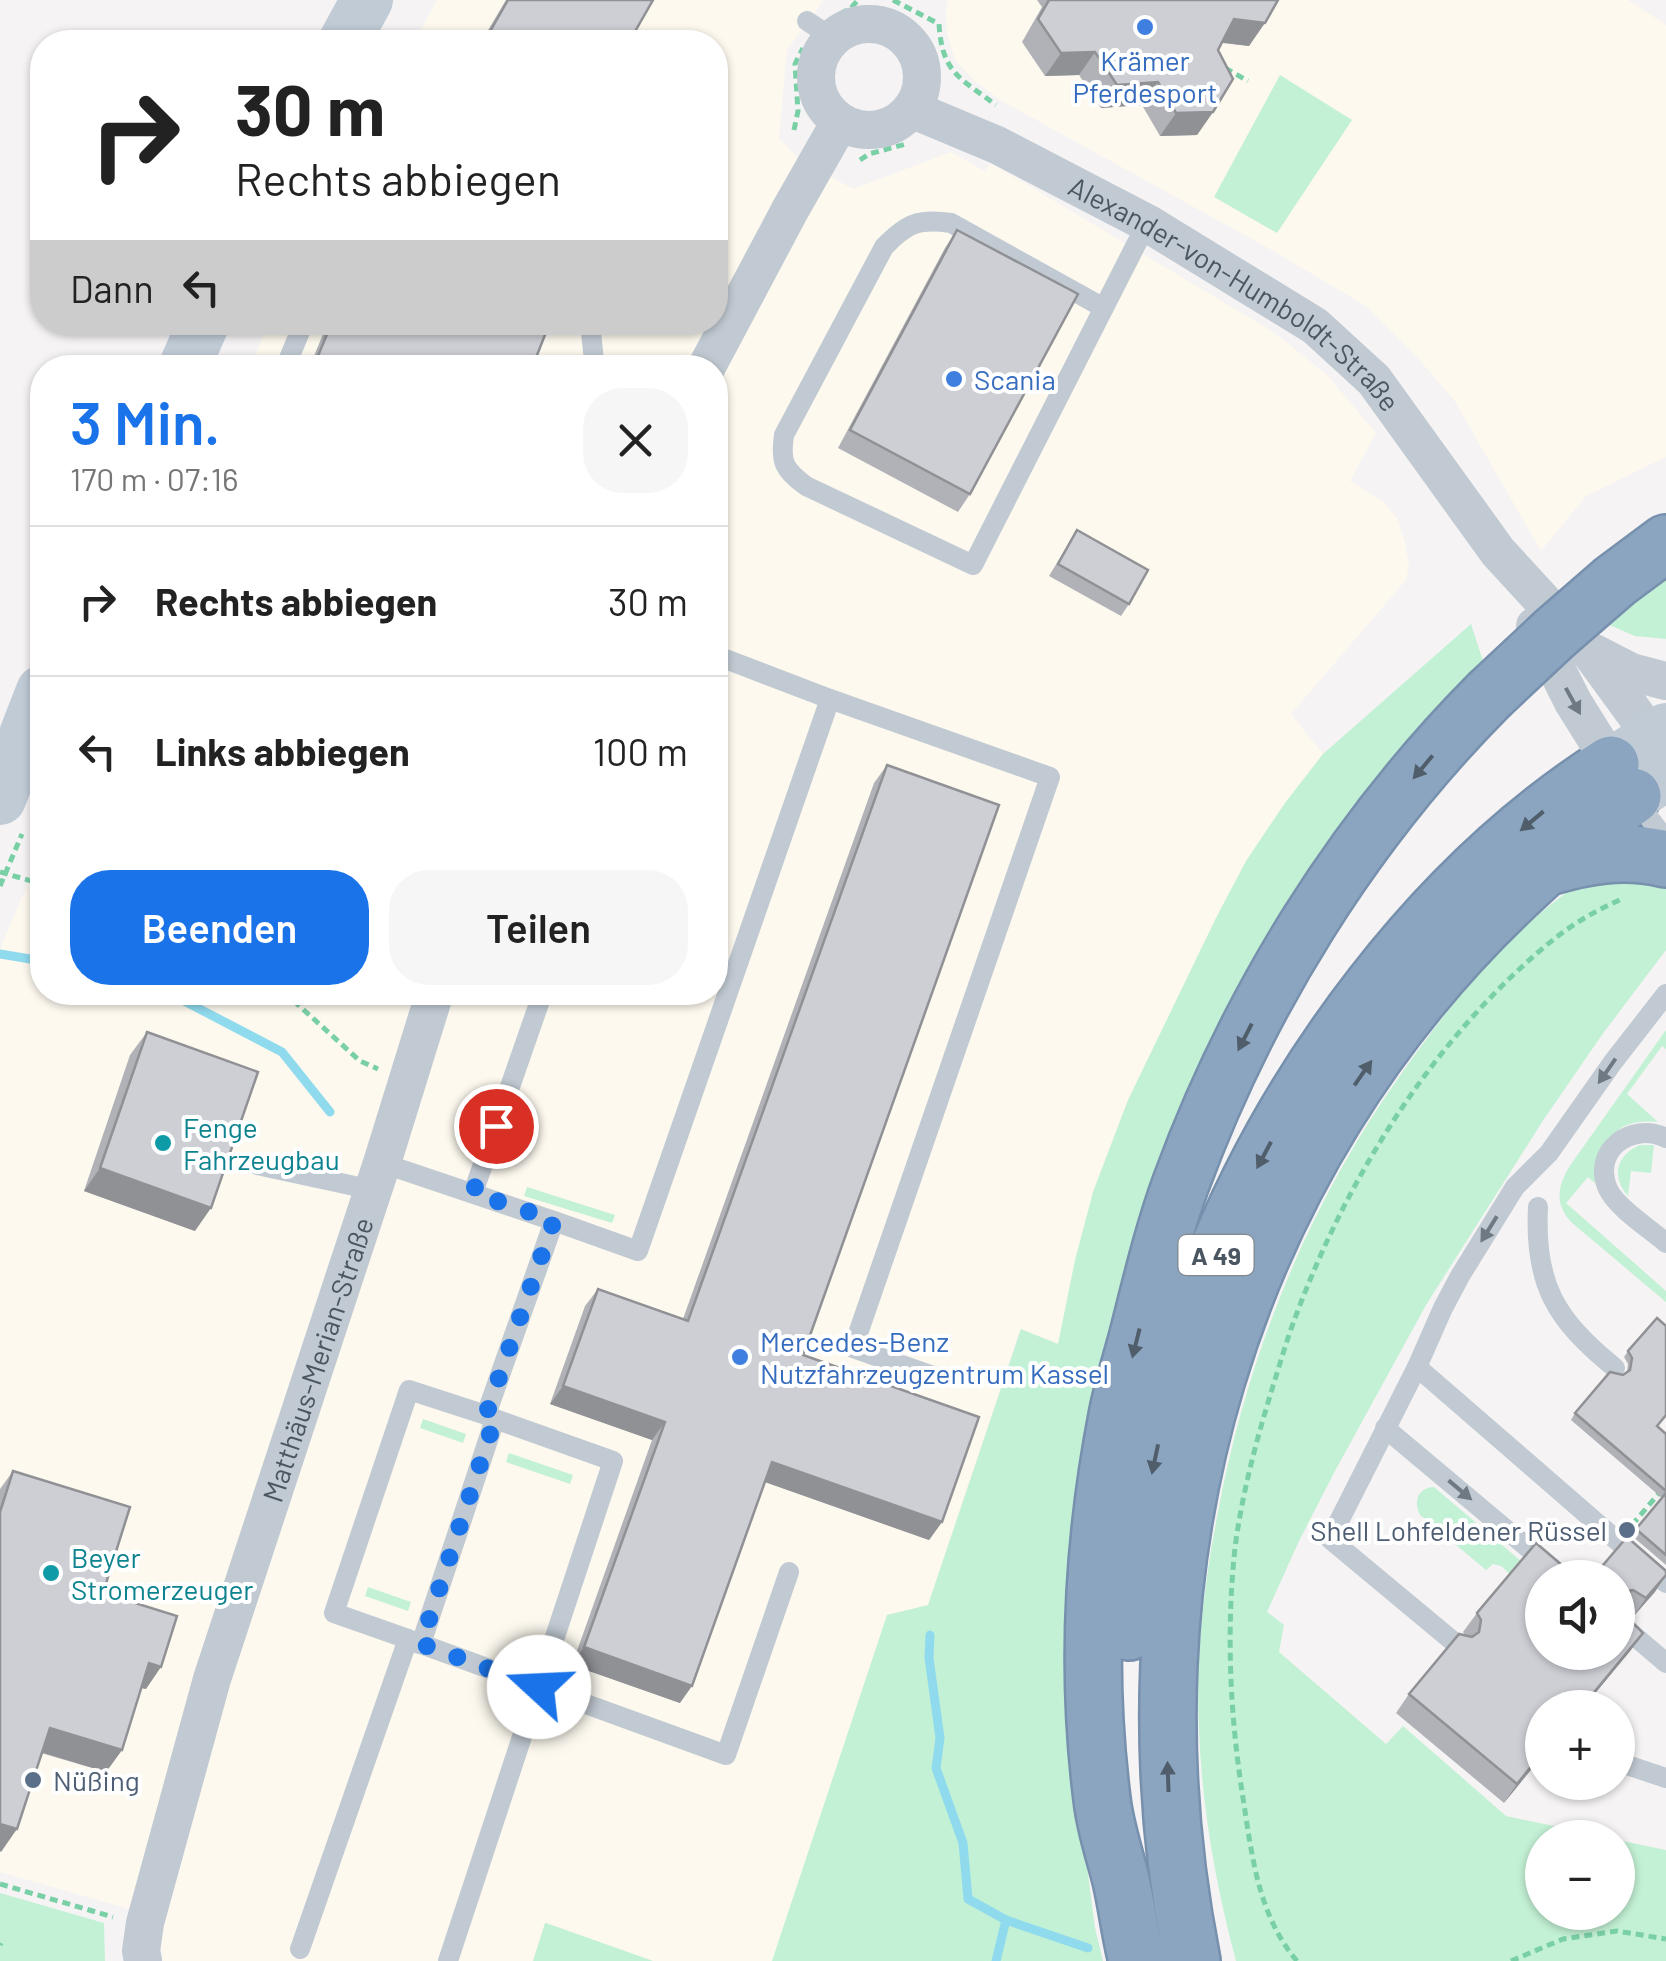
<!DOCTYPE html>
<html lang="de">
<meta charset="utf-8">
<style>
:root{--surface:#fff;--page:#f6f6f6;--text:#222;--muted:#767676;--line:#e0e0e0;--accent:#1a73e8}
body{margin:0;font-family:Barlow,sans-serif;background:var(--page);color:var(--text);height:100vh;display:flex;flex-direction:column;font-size:38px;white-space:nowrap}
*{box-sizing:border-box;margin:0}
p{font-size:32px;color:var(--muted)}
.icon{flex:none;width:55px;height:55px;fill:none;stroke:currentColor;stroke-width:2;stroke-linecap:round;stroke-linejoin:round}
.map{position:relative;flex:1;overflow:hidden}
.side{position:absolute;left:30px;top:355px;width:698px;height:650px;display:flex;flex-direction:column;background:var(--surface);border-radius:40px;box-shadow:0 2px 8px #0004}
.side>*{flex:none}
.banner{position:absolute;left:30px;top:30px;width:698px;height:305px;border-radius:40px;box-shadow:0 2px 8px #0004;background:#fff;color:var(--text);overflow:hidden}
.tools{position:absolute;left:1525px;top:1560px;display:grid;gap:20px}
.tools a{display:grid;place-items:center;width:110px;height:110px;border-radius:50%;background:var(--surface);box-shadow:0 2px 8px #0004;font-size:50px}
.pin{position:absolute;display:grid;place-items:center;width:85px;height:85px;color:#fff;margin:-42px;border:5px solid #fff;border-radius:50%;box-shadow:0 2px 10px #0007}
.me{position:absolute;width:110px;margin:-55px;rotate:290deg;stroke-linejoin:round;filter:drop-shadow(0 0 8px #0008)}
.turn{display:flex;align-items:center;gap:35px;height:210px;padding:0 40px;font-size:45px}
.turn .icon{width:130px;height:130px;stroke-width:2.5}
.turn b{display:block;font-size:70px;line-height:85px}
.then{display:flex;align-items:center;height:95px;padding:0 40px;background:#0003;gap:20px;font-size:38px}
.round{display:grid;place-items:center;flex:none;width:105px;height:105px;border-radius:40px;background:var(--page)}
.headline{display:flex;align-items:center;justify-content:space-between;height:170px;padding:0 40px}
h1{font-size:60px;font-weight:600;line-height:75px;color:var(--accent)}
.action{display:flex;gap:20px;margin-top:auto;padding:20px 40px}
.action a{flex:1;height:115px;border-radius:40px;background:var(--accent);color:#fff;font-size:40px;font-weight:600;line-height:115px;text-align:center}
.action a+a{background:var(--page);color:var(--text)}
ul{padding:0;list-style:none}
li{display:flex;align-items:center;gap:30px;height:150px;padding:0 40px;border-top:2px solid var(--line)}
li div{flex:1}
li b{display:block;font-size:38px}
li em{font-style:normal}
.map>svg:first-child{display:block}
.commercial{fill:#fdf9ef}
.green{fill:#c3f1d5}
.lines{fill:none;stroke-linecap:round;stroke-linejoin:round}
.stream{stroke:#90daee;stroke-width:9}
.highway-casing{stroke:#7690ad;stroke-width:60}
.path{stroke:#7ad0a6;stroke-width:5;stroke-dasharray:8 5;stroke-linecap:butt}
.lane{stroke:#c1cad2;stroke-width:20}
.street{stroke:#c1cad2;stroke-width:38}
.secondary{stroke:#c1cbd6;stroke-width:52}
.highway{stroke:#8ba5c1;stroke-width:55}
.highway-bridge-casing{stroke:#7690ad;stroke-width:60;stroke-linecap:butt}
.highway-bridge{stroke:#8ba5c1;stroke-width:55}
.wall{fill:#b0b2b7}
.shaded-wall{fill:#909195}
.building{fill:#cdcfd5;stroke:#909195;stroke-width:2.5}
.oneway{fill:#6e7983}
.oneway2{fill:#505e6b}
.route{stroke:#1a73e8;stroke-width:18;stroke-dasharray:0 32.4}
.shop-dot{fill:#3f7fe0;stroke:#fff;stroke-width:4}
.culture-dot{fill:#0f9aa8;stroke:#fff;stroke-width:4}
.service-dot{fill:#5c6f8a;stroke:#fff;stroke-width:4}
.labels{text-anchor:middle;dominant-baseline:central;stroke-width:8;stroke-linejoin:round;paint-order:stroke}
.shield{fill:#fff;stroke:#808990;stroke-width:2.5}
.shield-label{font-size:25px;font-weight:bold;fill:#4a5661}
.shop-label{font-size:28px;fill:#366cbe;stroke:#fff;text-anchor:start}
.street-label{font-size:28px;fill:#4a5661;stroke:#fff}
.culture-label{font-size:28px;fill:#0d838f;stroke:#fff;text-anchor:start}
.service-label{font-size:28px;fill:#4e5e75;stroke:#fff;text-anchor:end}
</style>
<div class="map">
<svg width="1666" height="1961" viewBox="0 0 1666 1961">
<rect width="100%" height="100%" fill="#f5f3f3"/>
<g class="commercial">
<path d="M 437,0 L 824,0 L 787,50 L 779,138 L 799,159 L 853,189 L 951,152 L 985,171 L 991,163 L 1275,333 L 1327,375 L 1376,433 L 1350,481 L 1384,502 L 1398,520 L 1405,543 L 1409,565 L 1406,580 L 1291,714 L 1323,754 L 1285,803 L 1246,861 L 1216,918 L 1128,1100 L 1093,1192 L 1058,1344 L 1020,1329 L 928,1605 L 887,1615 L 772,1961 L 653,1961 L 546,1923 L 533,1961 L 163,1961 L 161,1945 L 164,1919 L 0,1872 L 0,949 L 42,850 L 42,992 L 715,992 L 715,368 L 250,367 L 269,323 L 715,322 L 715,42 L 414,42 Z"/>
<path d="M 948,0 L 1628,0 L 1666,25 L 1666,457 L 1586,496 L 1541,551 L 1454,400 L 1417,357 L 1366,306 L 1268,248 L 1000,100 L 975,81 L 955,60 L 947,34 L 946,11 Z"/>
</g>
<g class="green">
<path d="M 1280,75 L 1352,120 L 1277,233 L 1214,197 Z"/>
<path d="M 1666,573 L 1666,639 L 1635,636 L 1607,624 Z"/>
<path d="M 1471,624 L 1483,661 L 1365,798 L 1225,1022 L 1075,1774 L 1095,1928 L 1103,1961 L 772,1961 L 887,1615 L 928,1605 L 1021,1329 L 1058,1344 L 1075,1260 L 1093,1192 L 1128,1100 L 1216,918 L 1246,861 L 1285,803 L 1323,754 Z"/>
<path d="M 1586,879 L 1666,881 L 1666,950 L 1604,1032 L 1544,1119 L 1426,1305 L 1335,1471 L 1299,1541 L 1267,1612 L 1284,1625 L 1279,1652 L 1386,1744 L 1403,1726 L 1506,1816 L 1606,1837 L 1542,1838 L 1542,1912 L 1618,1912 L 1618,1840 L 1666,1850 L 1666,1961 L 1236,1961 C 1216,1886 1202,1808 1199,1730 C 1195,1657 1204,1584 1218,1512 C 1248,1353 1309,1202 1404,1070 C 1454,999 1512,927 1586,879 Z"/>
<path d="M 1666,1030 L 1666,1049 L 1662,1046 L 1627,1094 L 1658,1122 C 1607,1118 1608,1145 1596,1184 L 1588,1177 L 1566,1203 L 1666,1291 L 1666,1302 L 1571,1222 C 1554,1203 1558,1187 1569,1167 Z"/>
<path d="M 1640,1145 L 1654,1145 L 1651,1173 L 1631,1171 L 1628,1196 C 1611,1177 1616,1155 1640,1145 Z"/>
<path d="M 527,1187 L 615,1215 L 612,1223 L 524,1196 Z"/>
<path d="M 423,1419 L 466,1434 L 463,1443 L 420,1428 Z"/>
<path d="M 509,1453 L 573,1475 L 570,1484 L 506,1462 Z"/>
<path d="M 1434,1487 L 1522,1562 L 1511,1575 L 1501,1566 L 1493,1564 L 1486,1570 L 1420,1515 C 1413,1501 1418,1488 1434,1487 Z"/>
<path d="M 368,1587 L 411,1602 L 408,1611 L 365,1596 Z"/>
<path d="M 0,1893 L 104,1923 L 105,1961 L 0,1961 Z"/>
<path d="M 545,1923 L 546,1923 L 653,1961 L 533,1961 Z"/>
</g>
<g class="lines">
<g class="stream">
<path d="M 0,954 L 42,961"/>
<path d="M 167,992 L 282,1052 L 330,1112"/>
<path d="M 930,1635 L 929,1658 L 940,1738 L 936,1768 L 963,1843 L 968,1899 L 1006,1920 L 1088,1948"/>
<path d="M 996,1961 L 1006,1920"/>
</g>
<g class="highway-casing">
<g id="highway">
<path d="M 1615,581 L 1666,543"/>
<path d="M 1548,867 C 1588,855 1624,849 1666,859"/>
<path d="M 1129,1632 C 1138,1510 1164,1383 1210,1269 C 1288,1074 1432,878 1611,764"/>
<path d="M 1137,1961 C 1130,1934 1127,1906 1121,1880 C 1114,1852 1105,1827 1102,1799 C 1086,1672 1093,1541 1117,1416 C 1122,1389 1131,1362 1138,1335 C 1151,1284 1163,1232 1181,1183 C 1248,1001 1352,833 1489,695"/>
<path d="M 1192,1961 C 1114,1567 1225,1164 1523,888 C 1558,855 1593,824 1633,796"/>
</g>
</g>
<g class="path">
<path d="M 893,0 L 939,24 C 942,73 960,78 996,105"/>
<path d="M 840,14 L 851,8 L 858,0"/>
<path d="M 1225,68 L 1248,81"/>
<path d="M 794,130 L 798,111 L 795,64 L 803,48"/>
<path d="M 860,160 L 869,154 L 906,144"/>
<path d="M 0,872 L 42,884"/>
<path d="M 0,886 L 22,834"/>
<path d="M 284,992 L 360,1061 L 378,1069"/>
<path d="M 1632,1525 L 1666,1485"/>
<path d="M 0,1884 L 113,1917"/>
<path d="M 0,1945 L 1,1943"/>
<path d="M 1297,1961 C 1258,1915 1252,1856 1243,1798 C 1230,1716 1226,1631 1235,1548 C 1242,1493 1257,1438 1273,1386 C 1280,1364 1286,1342 1294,1321 C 1340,1195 1414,1070 1511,977 C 1547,943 1575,919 1622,899"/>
<path d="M 1511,1961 L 1563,1939 L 1617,1931 L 1666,1939"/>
</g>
<g class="lane">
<path d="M 807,21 L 833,38"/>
<path d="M 1104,308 L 951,223 C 918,218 906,224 884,247 L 784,435 C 780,462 784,470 806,486 L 973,565 L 1147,223"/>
<path d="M 590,322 L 594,361 L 592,368"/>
<path d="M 285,368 L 304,322"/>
<path d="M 715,655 L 830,699"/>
<path d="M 1634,798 L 1666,840"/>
<path d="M 1666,1138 C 1631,1121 1591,1151 1608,1189 C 1616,1207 1650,1229 1666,1243"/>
<path d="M 382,1163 L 554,1221"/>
<path d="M 257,1165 L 373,1190"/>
<path d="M 473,1193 L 543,992"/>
<path d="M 1538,1207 C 1534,1285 1556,1320 1615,1368"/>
<path d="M 1417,1367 L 1666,1583"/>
<path d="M 1385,1428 L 1564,1578"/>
<path d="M 789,1572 L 726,1755 L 421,1644 L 495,1419 L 486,1415 L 554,1221 L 638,1251 L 830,699 L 1050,777 L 853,1348 L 936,1377"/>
<path d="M 1618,1622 L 1666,1663"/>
<path d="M 408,1639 L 334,1613 L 409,1390 L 486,1415"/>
<path d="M 1455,1643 L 1330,1539 L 1417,1367 L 1443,1308 L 1460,1276 L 1515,1187 L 1549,1153 L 1613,1062 L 1666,994"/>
<path d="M 1618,1762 L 1666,1778"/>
<path d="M 300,1949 L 408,1639 L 419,1644"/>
<path d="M 448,1961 L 613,1461 L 495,1419"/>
</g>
<g class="street">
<circle cx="869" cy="77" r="53"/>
<path id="s1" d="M 911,109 L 997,145 L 1147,223 L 1315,326 L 1374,380 L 1498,552 L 1590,652 L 1665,755"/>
<path d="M 706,368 L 790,210 L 840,122"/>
<path d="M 1535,626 L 1573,702 L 1623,782"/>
<path d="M 1594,653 L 1631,672 L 1666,681"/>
<path id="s2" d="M 143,1961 L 141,1951 L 145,1923 L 212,1679 L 382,1163 L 435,992"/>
</g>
<g class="secondary">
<path d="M 344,42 L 367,0"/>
<path d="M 184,368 L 204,322"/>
<path d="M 1611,764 L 1666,729"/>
<path d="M 1633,796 L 1666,775"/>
<path d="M 0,799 L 42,691"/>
</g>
<use href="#highway" class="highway"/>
<g class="highway-bridge-casing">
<path id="highway-bridge" d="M 1489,695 L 1554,634 L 1615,581"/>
</g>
<use href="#highway-bridge" class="highway-bridge"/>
</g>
<g class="wall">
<path d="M 506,0 L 653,0 L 629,42 L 481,42 Z"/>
<path d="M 1037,0 L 1278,0 L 1249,46 L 1222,43 L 1218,50 L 1213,112 L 1197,135 L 1160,136 L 1142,105 L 1101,108 L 1079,75 L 1045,76 L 1022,42 L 1042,7 Z"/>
<path d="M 957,230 L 970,494 L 958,512 L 838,448 L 945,248 Z"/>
<path d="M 328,322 L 550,322 L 532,368 L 309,368 Z"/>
<path d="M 1077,530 L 1129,604 L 1121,616 L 1049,576 Z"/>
<path d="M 887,765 L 803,1355 L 942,1522 L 929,1540 L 765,1482 L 680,1703 L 572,1665 L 652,1440 L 550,1404 L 585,1306 L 598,1289 L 683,1319 L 874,783 Z"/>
<path d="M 147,1032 L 195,1231 L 84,1191 L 130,1055 Z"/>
<path d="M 1666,1326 L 1666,1416 L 1657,1426 L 1666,1434 L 1666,1565 L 1631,1535 L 1662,1498 L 1571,1420 L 1575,1413 L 1627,1372 L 1628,1364 L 1624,1357 L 1628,1351 Z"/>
<path d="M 13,1471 L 103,1593 L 146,1689 L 141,1688 L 122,1750 L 106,1772 L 41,1753 L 1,1852 L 0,1489 Z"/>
<path d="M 1666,1576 L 1633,1617 L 1619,1609 L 1643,1633 L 1630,1651 L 1583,1708 L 1542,1708 L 1542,1756 L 1504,1803 L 1396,1713 L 1409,1694 L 1466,1636 L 1463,1632 L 1477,1613 L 1542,1652 L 1618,1578 Z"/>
</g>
<g class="shaded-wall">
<path d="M 1234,19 L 1265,23 L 1249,46 L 1218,42 Z"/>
<path d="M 1095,52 L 1079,75 L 1045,76 L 1061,53 Z"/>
<path d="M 1158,82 L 1142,105 L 1101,108 L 1117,85 Z"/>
<path d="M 1213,112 L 1197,135 L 1160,136 L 1176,113 Z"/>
<path d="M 100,1168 L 211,1208 L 195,1231 L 84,1191 Z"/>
<path d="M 563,1386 L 665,1422 L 652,1440 L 550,1404 Z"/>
<path d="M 772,1462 L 942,1522 L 929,1540 L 759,1480 Z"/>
<path d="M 1666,1575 L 1655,1592 L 1633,1617 L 1646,1598 Z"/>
<path d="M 1633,1590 L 1620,1608 L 1618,1609 L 1618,1599 L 1620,1595 L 1626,1591 Z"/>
<path d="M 1643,1633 L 1630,1651 L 1583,1708 L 1581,1708 Z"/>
<path d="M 584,1647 L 692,1686 L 680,1703 L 572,1665 Z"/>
<path d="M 149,1663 L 161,1667 L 146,1689 L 133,1686 Z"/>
<path d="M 50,1728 L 122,1750 L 106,1772 L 34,1750 Z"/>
<path d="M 1542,1753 L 1542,1756 L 1504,1803 L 1517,1784 Z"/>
<path d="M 0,1824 L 17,1829 L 1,1852 L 0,1851 Z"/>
</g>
<g class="building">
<path d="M 508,0 L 653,0 L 629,42 L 484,42 Z"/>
<path d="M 1049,0 L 1278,0 L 1265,23 L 1234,19 L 1218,50 L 1233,79 L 1213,112 L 1176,113 L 1158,82 L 1117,85 L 1095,52 L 1061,53 L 1038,19 Z"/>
<path d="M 957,230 L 1078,294 L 970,494 L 850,430 Z"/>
<path d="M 332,322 L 550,322 L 532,368 L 313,368 Z"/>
<path d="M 1077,530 L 1148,570 L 1129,604 L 1058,564 Z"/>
<path d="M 887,765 L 999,805 L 803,1355 L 979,1417 L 942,1522 L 772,1462 L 692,1686 L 584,1647 L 665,1422 L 563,1386 L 598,1289 L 688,1321 Z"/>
<path d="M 147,1032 L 258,1072 L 211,1208 L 100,1168 Z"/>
<path d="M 1657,1318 L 1666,1326 L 1666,1415 L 1657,1426 L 1666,1434 L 1666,1491 L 1575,1413 L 1610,1372 L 1623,1375 L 1630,1370 L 1632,1358 L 1628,1351 Z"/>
<path d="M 13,1471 L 130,1507 L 103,1593 L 177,1616 L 161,1667 L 149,1663 L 122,1750 L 50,1728 L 17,1829 L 0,1824 L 0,1512 Z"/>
<path d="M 1666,1493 L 1666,1555 L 1636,1529 Z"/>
<path d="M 1627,1537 L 1666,1571 L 1666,1575 L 1646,1598 L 1633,1590 L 1626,1591 L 1620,1595 L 1618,1602 L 1619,1609 L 1643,1633 L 1581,1708 L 1542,1708 L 1542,1753 L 1517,1784 L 1409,1694 L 1459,1634 L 1472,1637 L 1479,1632 L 1481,1620 L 1477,1613 L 1536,1543 L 1577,1578 L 1542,1578 L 1542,1652 L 1618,1652 L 1618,1578 L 1592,1578 Z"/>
</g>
<defs><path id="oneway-solid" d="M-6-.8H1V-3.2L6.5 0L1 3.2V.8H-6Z" transform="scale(2.5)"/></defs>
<g class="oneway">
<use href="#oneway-solid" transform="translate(1573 701) rotate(61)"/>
<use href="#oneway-solid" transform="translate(1607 1071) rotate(125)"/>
<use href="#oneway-solid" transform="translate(1489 1229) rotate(122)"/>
<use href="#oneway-solid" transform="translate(1460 1490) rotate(40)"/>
</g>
<g class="oneway2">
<use href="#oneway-solid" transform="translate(1423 767) rotate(130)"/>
<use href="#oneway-solid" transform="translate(1532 821) rotate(140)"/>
<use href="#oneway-solid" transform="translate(1245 1037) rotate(117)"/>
<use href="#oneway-solid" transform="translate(1363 1073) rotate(-55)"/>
<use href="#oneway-solid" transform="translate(1264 1155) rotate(118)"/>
<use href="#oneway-solid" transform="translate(1136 1343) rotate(104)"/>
<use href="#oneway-solid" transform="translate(1155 1459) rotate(102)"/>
<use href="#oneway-solid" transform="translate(1168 1777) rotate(-92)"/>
</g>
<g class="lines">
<path class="route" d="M 496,1126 L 473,1193 L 554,1220 L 486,1415 L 495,1419 L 421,1644 L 539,1687"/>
</g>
<g class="shop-dot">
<circle cx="1145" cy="27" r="10"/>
<circle cx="954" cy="379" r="10"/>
<circle cx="740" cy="1357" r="10"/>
</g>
<g class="culture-dot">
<circle cx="163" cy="1143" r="10"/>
<circle cx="51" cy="1573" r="10"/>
</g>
<g class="service-dot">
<circle cx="1627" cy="1530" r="10"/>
<circle cx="33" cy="1780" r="10"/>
</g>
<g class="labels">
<rect class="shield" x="1178.5" y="1235" width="75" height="40" rx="8"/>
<g class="shield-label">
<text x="1216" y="1255">A 49</text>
</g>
<g class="shop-label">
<text x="1145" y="60" text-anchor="middle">Krämer<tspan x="1145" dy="32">Pferdesport</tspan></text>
<text x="974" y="379">Scania</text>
<text x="760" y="1341">Mercedes-Benz<tspan x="760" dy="32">Nutzfahrzeugzentrum Kassel</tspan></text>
</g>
<g class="street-label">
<text stroke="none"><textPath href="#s1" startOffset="375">Alexander-von-Humboldt-Straße</textPath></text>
<text stroke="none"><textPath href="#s2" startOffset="628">Matthäus-Merian-Straße</textPath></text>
</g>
<g class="culture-label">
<text x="183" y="1127">Fenge<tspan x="183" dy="32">Fahrzeugbau</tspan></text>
<text x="71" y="1557">Beyer<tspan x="71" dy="32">Stromerzeuger</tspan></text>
</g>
<g class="service-label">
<text x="1607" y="1530">Shell Lohfeldener Rüssel</text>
<text x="53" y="1780" text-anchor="start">Nüßing</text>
</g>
</g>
</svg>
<div class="tools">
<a><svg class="icon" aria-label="sound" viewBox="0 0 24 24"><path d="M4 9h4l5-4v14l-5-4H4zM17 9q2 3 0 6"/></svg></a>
<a>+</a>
<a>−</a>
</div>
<div class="pin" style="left:496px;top:1126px;background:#d93025"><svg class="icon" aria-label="arrive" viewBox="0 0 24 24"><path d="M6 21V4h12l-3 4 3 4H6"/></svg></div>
<svg class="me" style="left:539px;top:1687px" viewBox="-20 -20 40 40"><circle r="19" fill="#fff"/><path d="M0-13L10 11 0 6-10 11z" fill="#1a73e8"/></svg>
<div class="banner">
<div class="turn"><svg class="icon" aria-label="right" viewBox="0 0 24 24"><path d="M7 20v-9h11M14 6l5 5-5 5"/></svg><div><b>30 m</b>Rechts abbiegen</div></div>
<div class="then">Dann<svg class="icon" aria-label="left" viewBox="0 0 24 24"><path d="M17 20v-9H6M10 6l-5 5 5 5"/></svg></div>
</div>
<section class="side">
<div class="headline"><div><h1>3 Min.</h1><p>170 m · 07:16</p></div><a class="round"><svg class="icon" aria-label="close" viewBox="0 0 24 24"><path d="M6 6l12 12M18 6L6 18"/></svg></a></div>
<ul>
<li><svg class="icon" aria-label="right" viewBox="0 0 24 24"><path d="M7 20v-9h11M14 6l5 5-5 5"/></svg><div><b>Rechts abbiegen</b></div><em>30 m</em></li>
<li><svg class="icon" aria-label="left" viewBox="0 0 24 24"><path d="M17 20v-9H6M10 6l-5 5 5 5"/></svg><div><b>Links abbiegen</b></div><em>100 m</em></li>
</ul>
<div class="action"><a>Beenden</a><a>Teilen</a></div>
</section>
</div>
